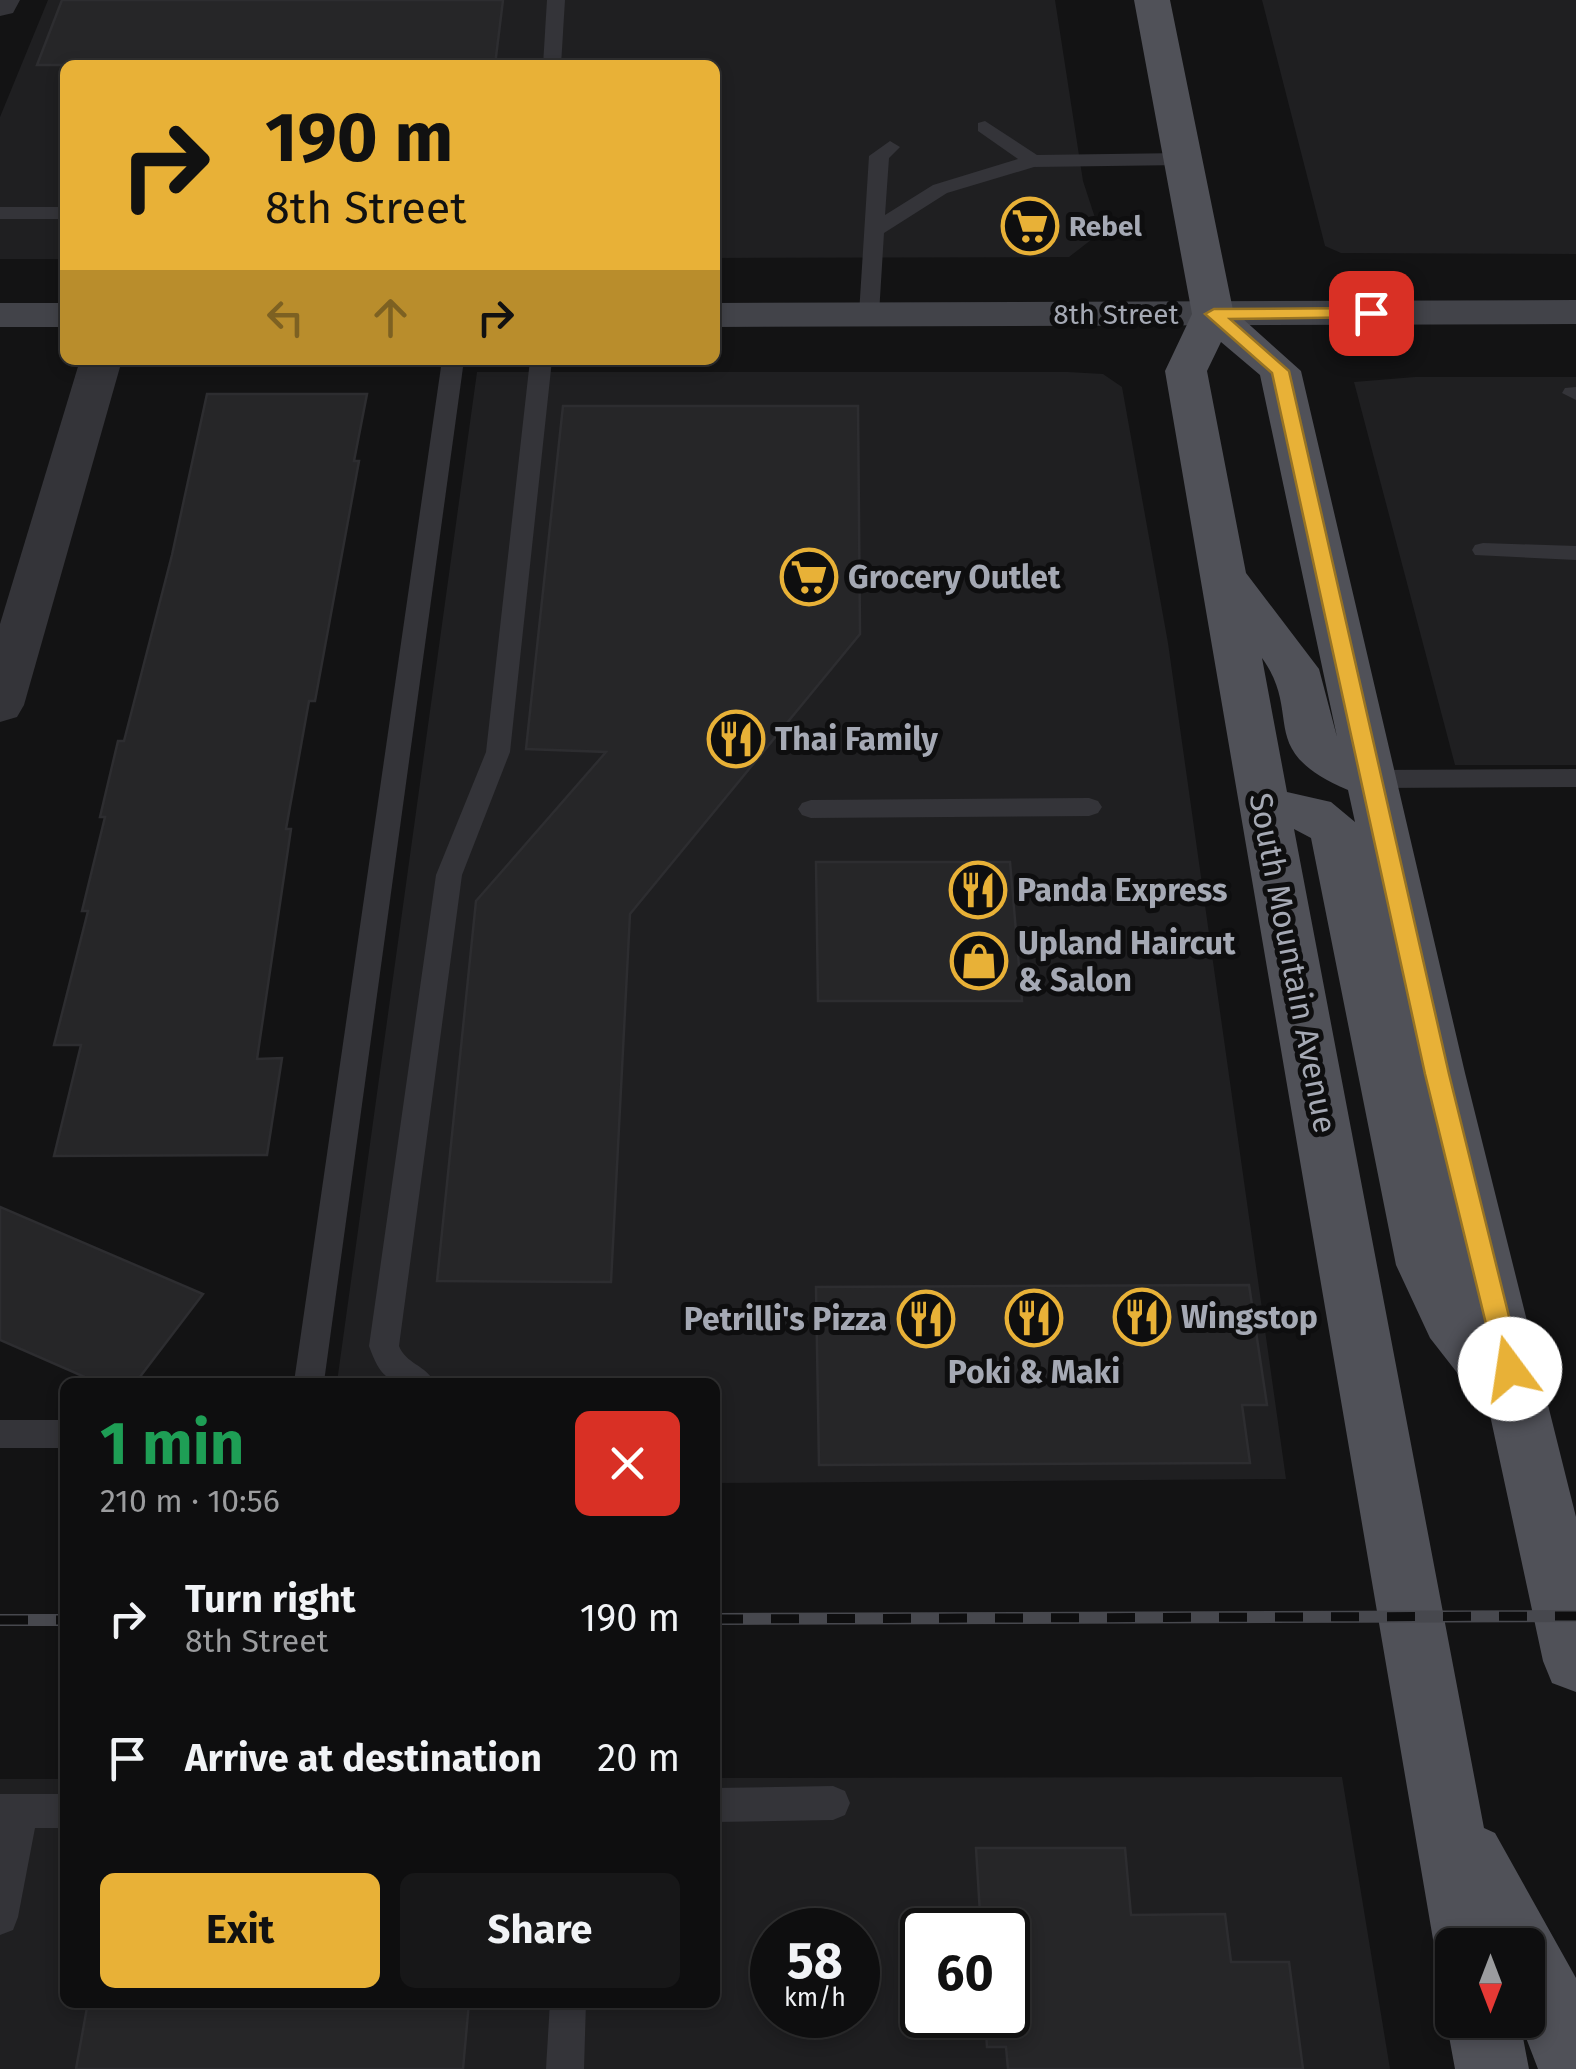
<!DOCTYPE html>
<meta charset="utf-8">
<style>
:root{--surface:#0e0e0f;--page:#171718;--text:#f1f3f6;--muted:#9b9c9e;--line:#2e2e2f;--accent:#e8b137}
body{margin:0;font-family:"Fira Sans",sans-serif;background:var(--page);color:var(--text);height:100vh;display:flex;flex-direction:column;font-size:38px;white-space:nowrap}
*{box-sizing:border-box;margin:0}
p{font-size:32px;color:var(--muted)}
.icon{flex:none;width:55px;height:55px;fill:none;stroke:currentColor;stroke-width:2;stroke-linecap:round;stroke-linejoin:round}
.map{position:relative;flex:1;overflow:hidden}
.drawer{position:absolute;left:60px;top:1378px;width:660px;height:630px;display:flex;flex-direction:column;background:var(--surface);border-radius:15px;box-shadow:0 5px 15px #0003,0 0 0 2px var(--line)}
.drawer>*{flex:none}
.top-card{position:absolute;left:60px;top:60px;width:660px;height:305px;border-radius:15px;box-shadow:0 5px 15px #0003,0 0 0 2px var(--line);background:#e8b137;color:#111;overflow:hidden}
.needle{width:65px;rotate:180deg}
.tools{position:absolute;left:1435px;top:1928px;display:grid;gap:20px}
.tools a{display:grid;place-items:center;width:110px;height:110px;border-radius:15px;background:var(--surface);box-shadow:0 5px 15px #0003,0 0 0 2px var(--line);font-size:50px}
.speed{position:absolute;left:750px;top:1908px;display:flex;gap:20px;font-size:50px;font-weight:700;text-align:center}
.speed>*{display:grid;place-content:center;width:130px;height:130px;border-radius:50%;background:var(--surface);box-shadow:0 5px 15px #0003,0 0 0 2px var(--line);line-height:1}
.speed small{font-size:25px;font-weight:400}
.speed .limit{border:5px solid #111;border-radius:15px;background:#fff;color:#111}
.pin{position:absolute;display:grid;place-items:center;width:85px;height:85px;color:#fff;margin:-42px;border-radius:20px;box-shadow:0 5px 15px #0006}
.me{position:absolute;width:110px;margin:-55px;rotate:346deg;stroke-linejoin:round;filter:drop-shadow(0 0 8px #0008)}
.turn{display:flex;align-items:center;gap:35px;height:210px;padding:0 40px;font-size:45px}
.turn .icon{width:130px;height:130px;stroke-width:2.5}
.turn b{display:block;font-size:70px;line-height:85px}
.lanes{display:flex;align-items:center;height:95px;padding:0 40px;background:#0003;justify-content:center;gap:50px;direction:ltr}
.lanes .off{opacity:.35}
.round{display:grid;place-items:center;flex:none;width:105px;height:105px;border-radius:15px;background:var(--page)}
.head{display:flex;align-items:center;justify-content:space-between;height:170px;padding:0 40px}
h1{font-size:60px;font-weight:700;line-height:75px;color:#1e9e55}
.action{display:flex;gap:20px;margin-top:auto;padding:20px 40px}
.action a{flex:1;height:115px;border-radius:15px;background:var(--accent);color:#111;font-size:40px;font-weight:700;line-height:115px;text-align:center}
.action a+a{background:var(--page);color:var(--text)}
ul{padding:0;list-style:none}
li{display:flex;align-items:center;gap:30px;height:140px;padding:0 40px}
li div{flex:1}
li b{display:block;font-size:38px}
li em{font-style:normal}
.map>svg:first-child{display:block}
.built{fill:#1f1f21;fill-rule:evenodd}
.building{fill:#262628;stroke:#2d2d30;stroke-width:2.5}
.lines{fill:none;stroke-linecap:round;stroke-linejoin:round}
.lane{fill:#343439;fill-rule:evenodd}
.street{fill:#343439;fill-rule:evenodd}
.secondary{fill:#424349;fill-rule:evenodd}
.primary{fill:#505158;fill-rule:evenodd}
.rail-casing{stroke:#47484e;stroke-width:12}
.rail{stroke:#0e0e0f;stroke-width:9;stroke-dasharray:28;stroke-linecap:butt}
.route{fill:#e8b137;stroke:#977324;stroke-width:2.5}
.labels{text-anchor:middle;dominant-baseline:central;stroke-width:10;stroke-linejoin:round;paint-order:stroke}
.far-poi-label{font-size:28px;font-weight:bold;fill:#a5a9b4;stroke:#0e0e0f;text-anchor:start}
.far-street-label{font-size:28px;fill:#a5a9b4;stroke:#0e0e0f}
.poi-label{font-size:32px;font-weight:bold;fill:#a5a9b4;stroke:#0e0e0f;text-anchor:start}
.street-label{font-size:32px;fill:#a5a9b4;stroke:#0e0e0f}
</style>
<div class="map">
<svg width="1576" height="2069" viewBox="0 0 1576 2069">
<rect width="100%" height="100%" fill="#131314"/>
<g class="built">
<path d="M 48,0 L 1055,0 L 1083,181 L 1100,233 L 1069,257 L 715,258 L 715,65 L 65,65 L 65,259 L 0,259 L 0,117 Z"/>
<path d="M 1262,0 L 1576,0 L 1576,254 L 1341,253 L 1325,246 Z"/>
<path d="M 477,372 L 1068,372 L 1103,374 L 1122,387 L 1168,643 L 1286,1479 L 715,1483 L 715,1382 L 337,1382 Z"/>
<path d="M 1415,377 L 1576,377 L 1576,765 L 1455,765 L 1354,382 Z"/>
<path d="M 1342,1777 L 1390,2069 L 0,2069 L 0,1779 L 65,1779 L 65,2002 L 715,2002 L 715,1778 ZM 772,1930 L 858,1930 L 858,2015 L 772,2015 ZM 922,1930 L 1008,1930 L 1008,2015 L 922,2015 Z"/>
</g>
<g class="building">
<path d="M 62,0 L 503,0 L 495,65 L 37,65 Z"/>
<path d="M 207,394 L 367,394 L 354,461 L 359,461 L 315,701 L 309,701 L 286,829 L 291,829 L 257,1059 L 282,1058 L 267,1155 L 54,1156 L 81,1045 L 54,1045 L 88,911 L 82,911 L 105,817 L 100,817 L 118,741 L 124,741 L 172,555 Z"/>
<path d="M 563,406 L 858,406 L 860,634 L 630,914 L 611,1282 L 437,1281 L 476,901 L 606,752 L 526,749 Z"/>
<path d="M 816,862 L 1010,862 L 1022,1001 L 818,1001 Z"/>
<path d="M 0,1207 L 203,1294 L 136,1382 L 96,1382 L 0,1340 Z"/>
<path d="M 1249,1285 L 1267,1405 L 1242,1405 L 1250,1463 L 819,1465 L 816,1287 Z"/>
<path d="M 976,1848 L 1125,1848 L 1131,1915 L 1225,1914 L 1231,1962 L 1289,1962 L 1303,2069 L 1008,2069 L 1006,2047 L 987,2047 L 985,2015 L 1008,2015 L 1008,1930 L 981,1930 Z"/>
<path d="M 88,2002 L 469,2002 L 463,2069 L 76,2069 Z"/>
</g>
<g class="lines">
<g class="lane">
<path d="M 547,0 L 565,0 L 561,65 L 543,65 Z"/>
<path d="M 985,121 L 1037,155 L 1183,153 L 1193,159 L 1183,165 L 1034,167 L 947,193 L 884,233 L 879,314 L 869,320 L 862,318 L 859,314 L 869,156 L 890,141 L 900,147 L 889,158 L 885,215 L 933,185 L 1018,159 L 978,131 L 978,123 Z"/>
<rect x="0" y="207" width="65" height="12"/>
<path d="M 442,360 L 464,360 L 324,1382 L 294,1382 Z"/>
<path d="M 530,360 L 552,360 L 510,752 L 462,875 L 399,1346 C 406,1364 426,1365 434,1382 C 395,1384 383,1386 369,1346 L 436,875 L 486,752 Z"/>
<path d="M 1576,387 L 1576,400 L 1562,393 L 1565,388 Z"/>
<path d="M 1483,543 L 1576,546 L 1576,560 L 1475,555 L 1472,550 L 1475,545 Z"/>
<path d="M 1576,769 L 1576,787 L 1370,788 L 1357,779 L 1370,770 Z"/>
<path d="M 1089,798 L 1098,801 L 1102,807 L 1098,813 L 1089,816 L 811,818 L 802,815 L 798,809 L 802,803 L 811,800 Z"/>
<rect x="0" y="1420" width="65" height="28"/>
<path d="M 833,1786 L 845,1791 L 850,1803 L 845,1815 L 833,1820 L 715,1822 L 715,1788 Z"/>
<path d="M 0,1794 L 65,1794 L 65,1828 L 35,1828 L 18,1917 L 13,1930 L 0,1935 Z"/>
<path d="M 550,2002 L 586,2002 L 584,2069 L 546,2069 Z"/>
</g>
<g class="street">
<path d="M 0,0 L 20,0 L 13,13 L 0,16 Z"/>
<path d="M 80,360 L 122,360 L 24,705 L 17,717 L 0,722 L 0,624 Z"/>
</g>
<g class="secondary">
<path d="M 1576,300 L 1576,324 L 715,327 L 715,303 Z"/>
<rect x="0" y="303" width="65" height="24"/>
</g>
<path class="primary" d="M 1134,0 L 1170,0 L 1233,310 L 1301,371 L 1465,1073 L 1576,1517 L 1576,1692 L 1552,1683 L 1543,1661 L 1490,1415 L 1430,1338 L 1396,1265 L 1311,838 L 1294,829 L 1484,1828 L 1495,1833 L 1576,1978 L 1576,2069 L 1538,2069 L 1520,2022 L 1529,2069 L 1455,2069 L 1446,2020 L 1452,2005 L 1452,2020 L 1528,2020 L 1528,1945 L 1452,1945 L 1452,1974 L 1444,1971 L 1434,1945 L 1165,371 L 1192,314 ZM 1221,342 L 1260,375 L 1337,737 L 1319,669 L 1246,573 L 1207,371 ZM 1262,658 C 1304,716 1254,750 1348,790 L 1355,822 L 1331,802 L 1287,792 Z"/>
<g class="rail-casing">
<g id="rail">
<path d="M 715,1619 L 1576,1616"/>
<path d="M 0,1620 L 65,1620"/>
</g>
</g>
<use href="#rail" class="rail"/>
</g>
<path class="route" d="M 1371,308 L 1380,313 L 1377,317 L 1230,319 L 1289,371 L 1449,1074 L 1522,1369 L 1518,1377 L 1510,1380 L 1501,1377 L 1497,1369 L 1425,1074 L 1272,373 L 1205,314 L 1214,309 Z"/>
<defs>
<g id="supermarket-ring" transform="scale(2.875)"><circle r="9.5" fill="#0e0e0f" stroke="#e8b137" stroke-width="1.5"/><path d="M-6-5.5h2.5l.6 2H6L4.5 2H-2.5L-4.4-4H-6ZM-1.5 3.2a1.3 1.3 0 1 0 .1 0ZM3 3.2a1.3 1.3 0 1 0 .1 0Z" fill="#e8b137"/></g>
<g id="restaurant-ring" transform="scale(2.875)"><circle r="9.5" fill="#0e0e0f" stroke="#e8b137" stroke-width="1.5"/><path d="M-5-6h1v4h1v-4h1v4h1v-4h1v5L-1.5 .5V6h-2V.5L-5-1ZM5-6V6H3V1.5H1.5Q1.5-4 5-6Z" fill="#e8b137"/></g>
<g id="shop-ring" transform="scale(2.875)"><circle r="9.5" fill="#0e0e0f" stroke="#e8b137" stroke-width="1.5"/><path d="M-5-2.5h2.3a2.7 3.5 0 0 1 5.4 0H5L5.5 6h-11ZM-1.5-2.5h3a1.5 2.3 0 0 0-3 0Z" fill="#e8b137"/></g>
</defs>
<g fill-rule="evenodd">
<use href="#supermarket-ring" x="1030" y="226"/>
<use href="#supermarket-ring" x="809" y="577"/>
<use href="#restaurant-ring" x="736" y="739"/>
<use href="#restaurant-ring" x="978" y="890"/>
<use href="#shop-ring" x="979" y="961"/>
<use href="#restaurant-ring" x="1142" y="1317"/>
<use href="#restaurant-ring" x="1034" y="1318"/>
<use href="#restaurant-ring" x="926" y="1319"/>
</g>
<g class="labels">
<g class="far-poi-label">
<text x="1069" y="226">Rebel</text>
</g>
<g class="far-street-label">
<text x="1116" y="314">8th Street</text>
</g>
<g class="poi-label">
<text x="848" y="577">Grocery Outlet</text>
<text x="775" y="739">Thai Family</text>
<text x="1017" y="890">Panda Express</text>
<text x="1018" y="943">Upland Haircut<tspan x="1018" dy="37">&amp; Salon</tspan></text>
<text x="1181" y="1317">Wingstop</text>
<text x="887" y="1319" text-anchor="end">Petrilli's Pizza</text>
<text x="1034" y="1372" text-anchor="middle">Poki &amp; Maki</text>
</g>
<g class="street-label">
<text transform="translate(1293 963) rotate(79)">South Mountain Avenue</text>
</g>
</g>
</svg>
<div class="tools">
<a><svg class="needle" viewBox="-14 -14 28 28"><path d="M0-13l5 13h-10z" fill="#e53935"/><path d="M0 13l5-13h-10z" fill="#9b9c9e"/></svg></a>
</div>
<div class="speed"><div>58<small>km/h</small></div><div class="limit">60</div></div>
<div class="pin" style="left:1371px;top:313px;background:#d93025"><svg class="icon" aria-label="arrive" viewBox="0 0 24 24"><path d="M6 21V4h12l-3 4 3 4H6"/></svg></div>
<svg class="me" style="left:1510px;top:1369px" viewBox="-20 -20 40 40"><circle r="19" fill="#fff"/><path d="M0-13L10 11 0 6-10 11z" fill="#e8b137"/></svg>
<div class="top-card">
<div class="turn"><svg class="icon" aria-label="right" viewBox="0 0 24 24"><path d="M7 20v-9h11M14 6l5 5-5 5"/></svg><div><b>190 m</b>8th Street</div></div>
<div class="lanes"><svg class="icon off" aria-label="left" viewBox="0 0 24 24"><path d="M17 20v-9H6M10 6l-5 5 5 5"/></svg><svg class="icon off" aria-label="ahead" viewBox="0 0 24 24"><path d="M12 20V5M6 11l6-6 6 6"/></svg><svg class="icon" aria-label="right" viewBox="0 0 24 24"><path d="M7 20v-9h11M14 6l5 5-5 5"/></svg></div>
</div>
<section class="drawer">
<div class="head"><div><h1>1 min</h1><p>210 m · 10:56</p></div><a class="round" style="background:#d93025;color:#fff"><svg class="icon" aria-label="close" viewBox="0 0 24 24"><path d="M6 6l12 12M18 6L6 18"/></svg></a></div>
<ul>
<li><svg class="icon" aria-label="right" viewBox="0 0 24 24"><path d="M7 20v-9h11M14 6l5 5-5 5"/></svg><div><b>Turn right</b><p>8th Street</p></div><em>190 m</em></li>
<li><svg class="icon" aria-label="arrive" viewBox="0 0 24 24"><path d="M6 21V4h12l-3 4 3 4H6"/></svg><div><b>Arrive at destination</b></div><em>20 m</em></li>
</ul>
<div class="action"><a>Exit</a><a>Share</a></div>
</section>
</div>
